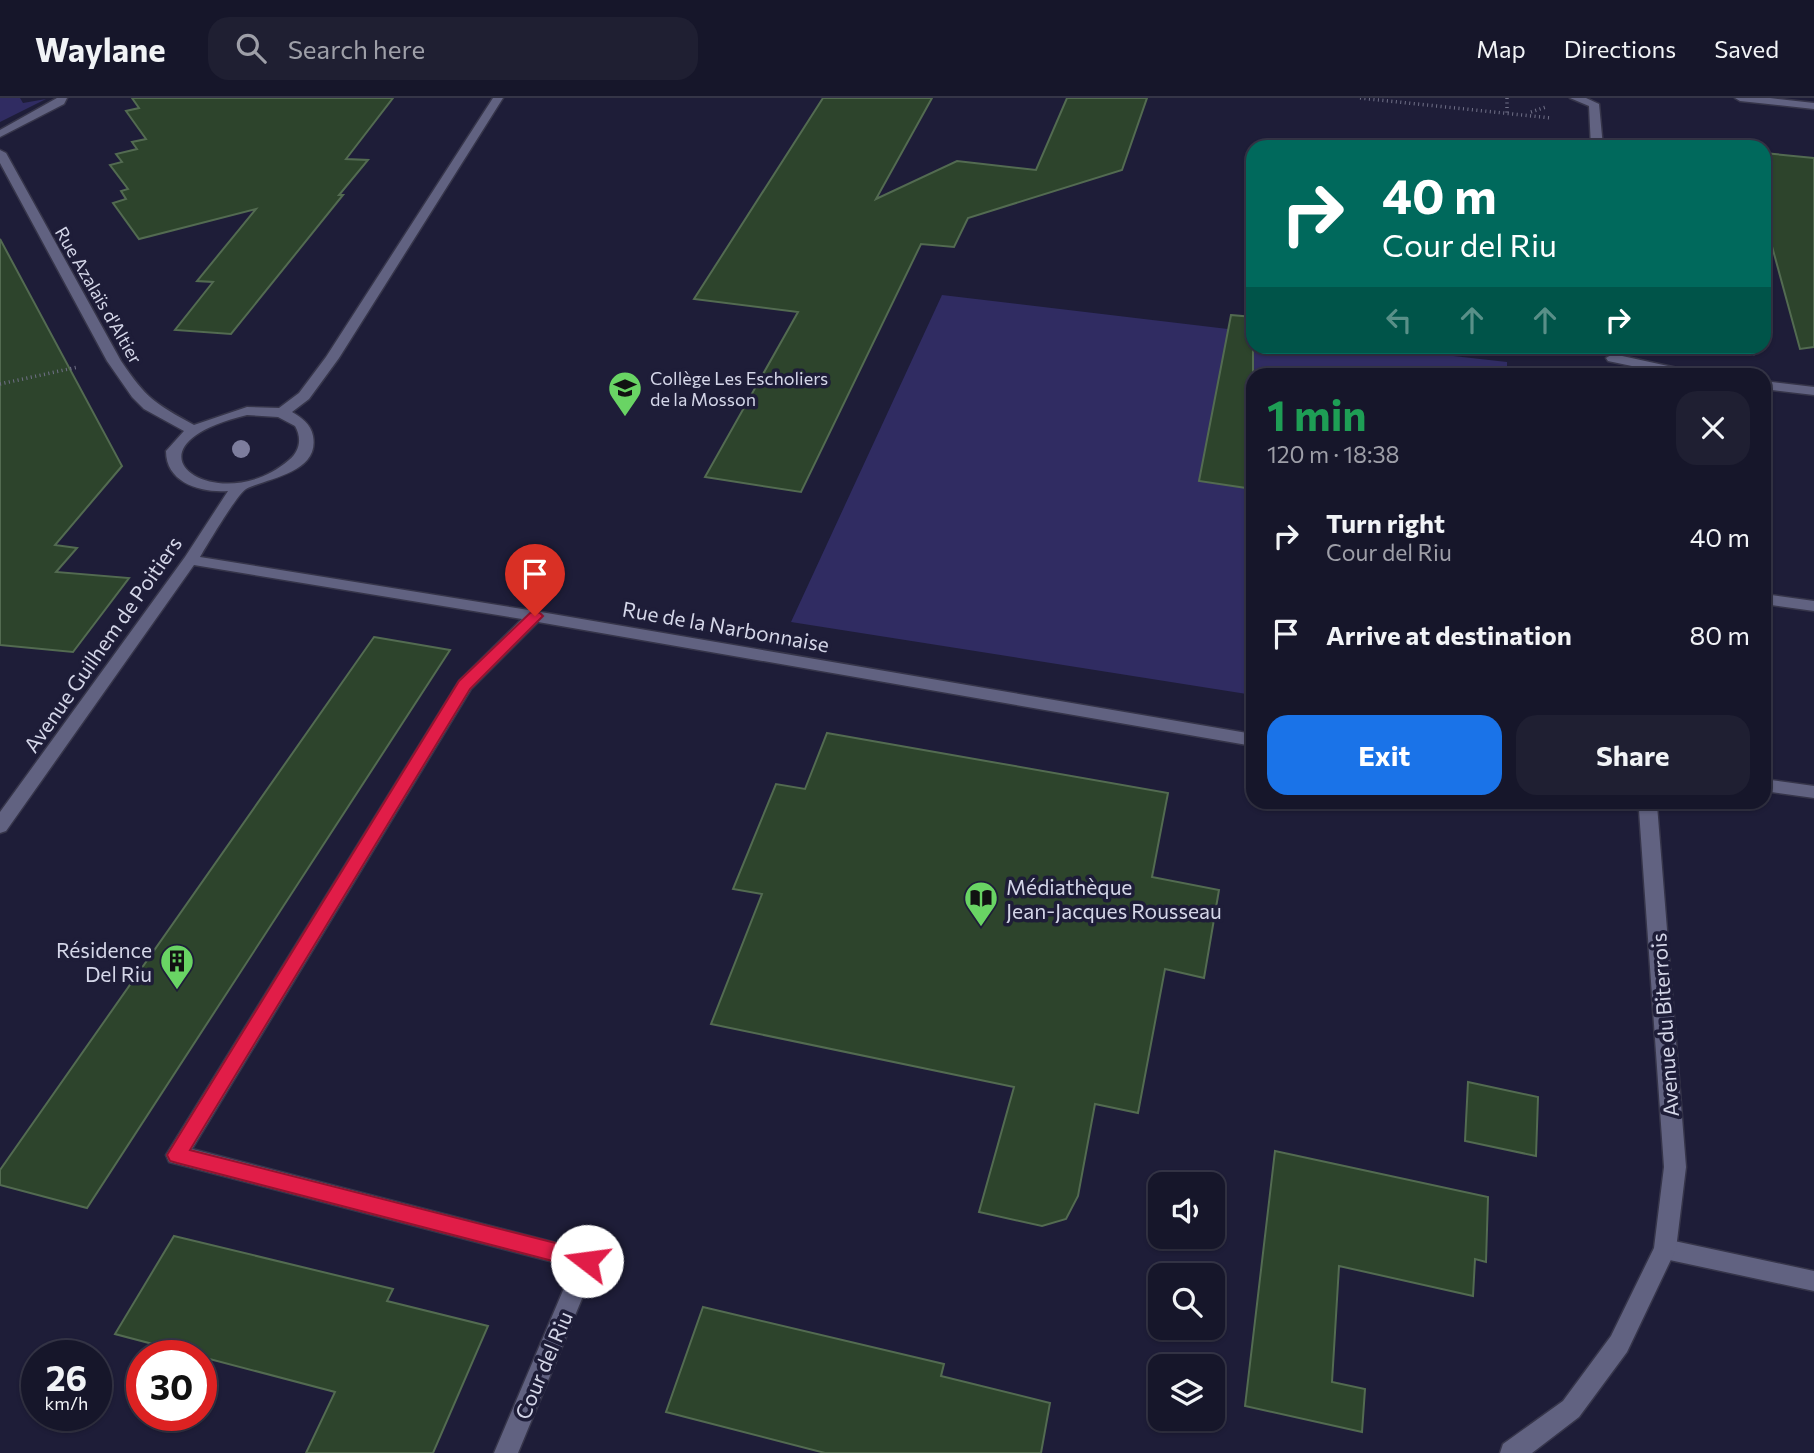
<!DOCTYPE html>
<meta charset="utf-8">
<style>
:root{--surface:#16162a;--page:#1f1f32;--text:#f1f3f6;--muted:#9e9fa8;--line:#353547;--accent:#1a73e8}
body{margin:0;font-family:Commissioner,sans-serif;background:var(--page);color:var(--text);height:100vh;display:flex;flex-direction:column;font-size:26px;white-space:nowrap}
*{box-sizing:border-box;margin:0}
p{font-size:23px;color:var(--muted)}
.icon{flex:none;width:38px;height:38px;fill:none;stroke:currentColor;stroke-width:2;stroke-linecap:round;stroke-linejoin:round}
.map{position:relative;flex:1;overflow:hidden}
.sheet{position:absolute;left:1246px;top:270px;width:525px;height:441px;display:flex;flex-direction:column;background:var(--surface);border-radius:21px;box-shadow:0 2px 5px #0004,0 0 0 2px var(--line)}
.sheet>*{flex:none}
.hud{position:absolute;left:1246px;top:42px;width:525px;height:214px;border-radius:21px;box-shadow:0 2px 5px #0004,0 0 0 2px var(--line);background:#00695c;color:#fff;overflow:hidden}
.tools{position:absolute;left:1148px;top:1074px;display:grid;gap:14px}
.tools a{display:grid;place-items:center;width:77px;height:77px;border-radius:14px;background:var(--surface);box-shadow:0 2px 5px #0004,0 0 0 2px var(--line);font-size:35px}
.speed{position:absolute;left:21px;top:1242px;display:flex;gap:14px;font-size:35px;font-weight:700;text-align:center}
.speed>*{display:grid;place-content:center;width:91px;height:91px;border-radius:50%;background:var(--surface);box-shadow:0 2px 5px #0004,0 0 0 2px var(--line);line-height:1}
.speed small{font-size:18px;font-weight:400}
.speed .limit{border:10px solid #d22;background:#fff;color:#111}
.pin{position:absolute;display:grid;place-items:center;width:60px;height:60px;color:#fff;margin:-72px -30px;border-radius:50% 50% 50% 0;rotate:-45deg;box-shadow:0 0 7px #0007}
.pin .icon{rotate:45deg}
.me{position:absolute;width:77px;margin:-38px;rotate:285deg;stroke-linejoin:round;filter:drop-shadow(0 0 5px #0008)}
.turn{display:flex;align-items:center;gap:24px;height:147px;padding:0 21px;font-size:32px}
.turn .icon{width:91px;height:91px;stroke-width:2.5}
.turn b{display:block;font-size:49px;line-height:60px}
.lanes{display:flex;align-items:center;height:66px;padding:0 21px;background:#0003;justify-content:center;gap:35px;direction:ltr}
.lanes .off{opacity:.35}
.round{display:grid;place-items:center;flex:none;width:74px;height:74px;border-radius:21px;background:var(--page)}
.head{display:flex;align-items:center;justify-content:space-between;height:119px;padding:0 21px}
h1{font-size:42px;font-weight:700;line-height:52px;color:#1e9e55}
.button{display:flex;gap:14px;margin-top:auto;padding:14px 21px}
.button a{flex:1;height:80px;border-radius:21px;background:var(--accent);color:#fff;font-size:28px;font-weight:700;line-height:80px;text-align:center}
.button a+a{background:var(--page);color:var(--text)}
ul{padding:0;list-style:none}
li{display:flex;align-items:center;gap:21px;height:98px;padding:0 21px}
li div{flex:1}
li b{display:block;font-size:26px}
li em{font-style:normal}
header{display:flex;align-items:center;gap:42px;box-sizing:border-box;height:98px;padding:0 35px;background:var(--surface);border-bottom:2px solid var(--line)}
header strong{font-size:33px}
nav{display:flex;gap:38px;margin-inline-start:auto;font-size:24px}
.search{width:490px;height:63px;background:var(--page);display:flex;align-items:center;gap:18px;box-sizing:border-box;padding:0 24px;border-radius:21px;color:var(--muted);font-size:26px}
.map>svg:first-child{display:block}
.green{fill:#302c62}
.building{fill:#2d442c;stroke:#536b51;stroke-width:2}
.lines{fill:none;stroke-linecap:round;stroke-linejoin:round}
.lane-casing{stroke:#36354a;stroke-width:3}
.street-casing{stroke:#36354a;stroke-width:3}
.path{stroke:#717188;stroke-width:3.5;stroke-dasharray:1 3.5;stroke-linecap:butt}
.lane{fill:#616281;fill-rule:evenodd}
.street{fill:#616281;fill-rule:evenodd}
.tree{fill:#7d7d9d}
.route{fill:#e11d48;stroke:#92132f;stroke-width:2}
.labels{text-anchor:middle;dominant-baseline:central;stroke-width:7;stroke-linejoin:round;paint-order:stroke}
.far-street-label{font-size:18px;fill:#d4d6e8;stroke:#1e1d38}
.far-poi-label{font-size:18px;fill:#d4d6e8;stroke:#1e1d38;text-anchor:start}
.street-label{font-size:21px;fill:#d4d6e8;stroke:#1e1d38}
.poi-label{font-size:21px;fill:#d4d6e8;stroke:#1e1d38;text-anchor:start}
</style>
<header>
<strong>Waylane</strong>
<div class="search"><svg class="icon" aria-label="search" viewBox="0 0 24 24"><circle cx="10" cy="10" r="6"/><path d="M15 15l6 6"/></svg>Search here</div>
<nav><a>Map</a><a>Directions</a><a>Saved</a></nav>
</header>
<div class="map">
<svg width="1814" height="1355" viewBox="0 0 1814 1355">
<rect width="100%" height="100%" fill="#1e1d38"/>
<g class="green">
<path d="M 0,0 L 20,0 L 23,5 L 46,1 L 0,24 Z"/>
<path d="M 942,197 L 1253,234 L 1253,248 L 1373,249 L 1507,264 L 1507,276 L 1253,276 L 1253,597 L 791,524 Z"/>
</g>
<g class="building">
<path d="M 132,0 L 393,0 L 346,61 L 368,62 L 339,97 L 343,97 L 231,236 L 175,232 L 213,184 L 197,183 L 256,111 L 139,141 L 113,105 L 126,101 L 121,93 L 128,91 L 110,67 L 122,64 L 116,56 L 137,51 L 132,44 L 146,41 L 126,13 L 139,10 Z"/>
<path d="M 823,0 L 932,0 L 876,101 L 957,63 L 1036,72 L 1067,0 L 1147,0 L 1122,72 L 968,120 L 954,149 L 921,146 L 801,394 L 705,379 L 798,214 L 694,201 Z"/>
<path d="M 1764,55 L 1814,60 L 1814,249 L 1800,251 L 1764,119 Z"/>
<path d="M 0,141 L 122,368 L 55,447 L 77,450 L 56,474 L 129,480 L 73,554 L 0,547 Z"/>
<path d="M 1231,217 L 1253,219 L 1253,391 L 1199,383 Z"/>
<path d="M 374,539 L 450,552 L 87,1110 L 0,1087 L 0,1072 Z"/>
<path d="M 827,635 L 1168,695 L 1152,779 L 1219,792 L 1204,880 L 1165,871 L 1138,1015 L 1095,1006 L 1078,1098 L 1066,1121 L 1042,1128 L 979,1114 L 1014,989 L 711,926 L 762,796 L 733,791 L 776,686 L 805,691 Z"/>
<path d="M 1468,984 L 1538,999 L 1536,1058 L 1465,1043 Z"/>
<path d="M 1275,1053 L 1488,1099 L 1486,1164 L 1475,1161 L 1473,1198 L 1339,1168 L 1332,1284 L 1365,1291 L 1362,1334 L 1245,1308 Z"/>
<path d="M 174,1138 L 393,1191 L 387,1203 L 488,1228 L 433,1355 L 306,1355 L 335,1294 L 115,1236 Z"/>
<path d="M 703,1209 L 944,1266 L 941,1278 L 1050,1305 L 1041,1355 L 825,1355 L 666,1314 Z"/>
</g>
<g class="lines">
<g class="lane-casing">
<g id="lane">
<path d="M 57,0 L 67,0 L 64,6 L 0,39 L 0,32 Z"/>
<path d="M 1764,496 L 1814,503 L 1814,513 L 1764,506 Z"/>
<path d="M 1665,1141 L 1814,1173 L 1814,1193 L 1665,1161 L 1657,1158 L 1654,1151 L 1657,1144 Z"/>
</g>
</g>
<g class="street-casing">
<g id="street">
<path d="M 493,0 L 503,0 L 339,260 L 309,301 L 292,314 C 301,319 311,326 313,338 C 320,375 267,380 246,391 C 238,395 207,447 200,459 L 535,513 L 1253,636 L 1253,648 L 538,524 L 471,591 L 192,1051 L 595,1155 L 598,1162 L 518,1355 L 494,1355 L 573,1169 L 177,1066 L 169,1064 L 166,1057 L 459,583 L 522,521 L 194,467 L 6,733 L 0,735 L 0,714 L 185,459 L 228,393 C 201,395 166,385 166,353 L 184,333 L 144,311 L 132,299 L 107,263 L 0,65 L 0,52 L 6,55 L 121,263 C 147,301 154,305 194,327 L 247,309 L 279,310 L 299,295 L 326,259 ZM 247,317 L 278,319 L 295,328 C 302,340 300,353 289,362 C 219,423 110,350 247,317 Z"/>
<path d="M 1570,0 L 1586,0 L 1599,6 L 1603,49 L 1591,49 L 1589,8 Z"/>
<path d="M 1735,0 L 1770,0 L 1814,5 L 1814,11 L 1740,3 Z"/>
<path d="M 1613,256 L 1691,273 L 1693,276 L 1670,276 L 1608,263 L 1606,260 Z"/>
<path d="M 1764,283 L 1814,289 L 1814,297 L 1764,291 Z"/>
<path d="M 1764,681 L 1814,688 L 1814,700 L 1764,693 Z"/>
<path d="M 1614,704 L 1656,704 L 1657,707 L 1686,1069 L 1676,1151 L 1627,1254 L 1579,1319 L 1532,1355 L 1500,1355 L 1503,1346 L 1563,1303 L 1611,1238 L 1654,1150 L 1664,1069 L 1639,712 L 1617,709 Z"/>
</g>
</g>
<g class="path">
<path d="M 1360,0 L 1551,20"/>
<path d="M 1507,0 L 1507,16"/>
<path d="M 1531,14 L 1546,9"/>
<path d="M 1709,250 L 1756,256"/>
<path d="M 0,286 L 78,269"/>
</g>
<use href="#lane" class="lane"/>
<use href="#street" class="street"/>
</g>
<circle class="tree" cx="241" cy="351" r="9"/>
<path class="route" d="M 535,513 L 540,515 L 543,518 L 470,591 L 190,1052 L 587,1153 L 594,1156 L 597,1163 L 594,1169 L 587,1172 L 177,1065 L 170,1063 L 167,1057 L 459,583 L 530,515 Z"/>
<defs>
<g id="school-pin" transform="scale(1.75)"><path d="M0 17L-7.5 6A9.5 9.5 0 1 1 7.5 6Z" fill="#69d464" stroke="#1e1d38"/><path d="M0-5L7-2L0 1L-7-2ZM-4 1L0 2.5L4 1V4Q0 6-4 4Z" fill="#111"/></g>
<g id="library-pin" transform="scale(1.75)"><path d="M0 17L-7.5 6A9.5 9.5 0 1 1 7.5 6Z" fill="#69d464" stroke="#1e1d38"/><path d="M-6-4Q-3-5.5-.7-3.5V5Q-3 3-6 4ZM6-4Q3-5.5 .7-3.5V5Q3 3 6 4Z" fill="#111"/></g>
<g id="building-pin" transform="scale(1.75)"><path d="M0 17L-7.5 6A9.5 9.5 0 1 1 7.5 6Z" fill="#69d464" stroke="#1e1d38"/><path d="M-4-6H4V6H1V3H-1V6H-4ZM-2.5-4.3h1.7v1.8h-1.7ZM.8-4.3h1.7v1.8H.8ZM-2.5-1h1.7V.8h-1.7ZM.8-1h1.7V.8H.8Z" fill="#111"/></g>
</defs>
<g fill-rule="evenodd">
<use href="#school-pin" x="625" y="290"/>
<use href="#library-pin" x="981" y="800"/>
<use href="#building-pin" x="177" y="863"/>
</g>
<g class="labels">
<g class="far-street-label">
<text transform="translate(99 197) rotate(60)">Rue Azalaïs d'Altier</text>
</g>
<g class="far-poi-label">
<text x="650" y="280">Collège Les Escholiers<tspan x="650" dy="21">de la Mosson</tspan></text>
</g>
<g class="street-label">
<text transform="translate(726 528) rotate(10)">Rue de la Narbonnaise</text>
<text transform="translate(102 546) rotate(-55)">Avenue Guilhem de Poitiers</text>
<text transform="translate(1664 927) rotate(-94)">Avenue du Biterrois</text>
<text transform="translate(543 1267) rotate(-67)">Cour del Riu</text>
</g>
<g class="poi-label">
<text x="1006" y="788">Médiathèque<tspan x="1006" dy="24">Jean-Jacques Rousseau</tspan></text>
<text x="152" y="851" text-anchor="end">Résidence<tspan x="152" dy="24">Del Riu</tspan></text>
</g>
</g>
</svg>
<div class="tools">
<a><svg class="icon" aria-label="sound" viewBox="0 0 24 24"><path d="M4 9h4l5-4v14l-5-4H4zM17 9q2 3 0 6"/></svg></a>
<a><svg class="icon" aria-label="search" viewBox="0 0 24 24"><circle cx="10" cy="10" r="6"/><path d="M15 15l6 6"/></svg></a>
<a><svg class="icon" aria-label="layers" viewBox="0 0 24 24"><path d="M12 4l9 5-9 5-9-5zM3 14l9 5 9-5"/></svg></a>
</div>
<div class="speed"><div>26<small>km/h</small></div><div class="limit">30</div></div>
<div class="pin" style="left:535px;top:518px;background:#d93025"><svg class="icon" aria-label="arrive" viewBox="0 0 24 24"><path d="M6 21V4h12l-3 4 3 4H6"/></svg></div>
<svg class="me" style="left:587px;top:1163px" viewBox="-20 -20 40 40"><circle r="19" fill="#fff"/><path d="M0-13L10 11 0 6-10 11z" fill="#e11d48"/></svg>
<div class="hud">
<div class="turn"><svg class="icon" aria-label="right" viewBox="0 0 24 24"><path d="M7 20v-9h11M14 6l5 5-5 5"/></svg><div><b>40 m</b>Cour del Riu</div></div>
<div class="lanes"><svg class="icon off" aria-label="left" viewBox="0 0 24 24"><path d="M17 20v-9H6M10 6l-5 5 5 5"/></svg><svg class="icon off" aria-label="ahead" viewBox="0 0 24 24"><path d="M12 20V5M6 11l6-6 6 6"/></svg><svg class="icon off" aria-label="ahead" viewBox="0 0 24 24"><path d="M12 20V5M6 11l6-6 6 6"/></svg><svg class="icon" aria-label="right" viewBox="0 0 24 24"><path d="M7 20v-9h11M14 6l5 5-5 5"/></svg></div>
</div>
<section class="sheet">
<div class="head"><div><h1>1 min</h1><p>120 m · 18:38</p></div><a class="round"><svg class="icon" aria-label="close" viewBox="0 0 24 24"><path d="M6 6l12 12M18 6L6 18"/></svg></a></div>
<ul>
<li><svg class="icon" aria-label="right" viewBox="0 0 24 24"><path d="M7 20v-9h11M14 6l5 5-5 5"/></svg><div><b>Turn right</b><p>Cour del Riu</p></div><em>40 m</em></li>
<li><svg class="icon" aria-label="arrive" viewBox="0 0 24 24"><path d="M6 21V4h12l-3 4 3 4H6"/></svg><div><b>Arrive at destination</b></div><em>80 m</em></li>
</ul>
<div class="button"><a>Exit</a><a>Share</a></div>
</section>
</div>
